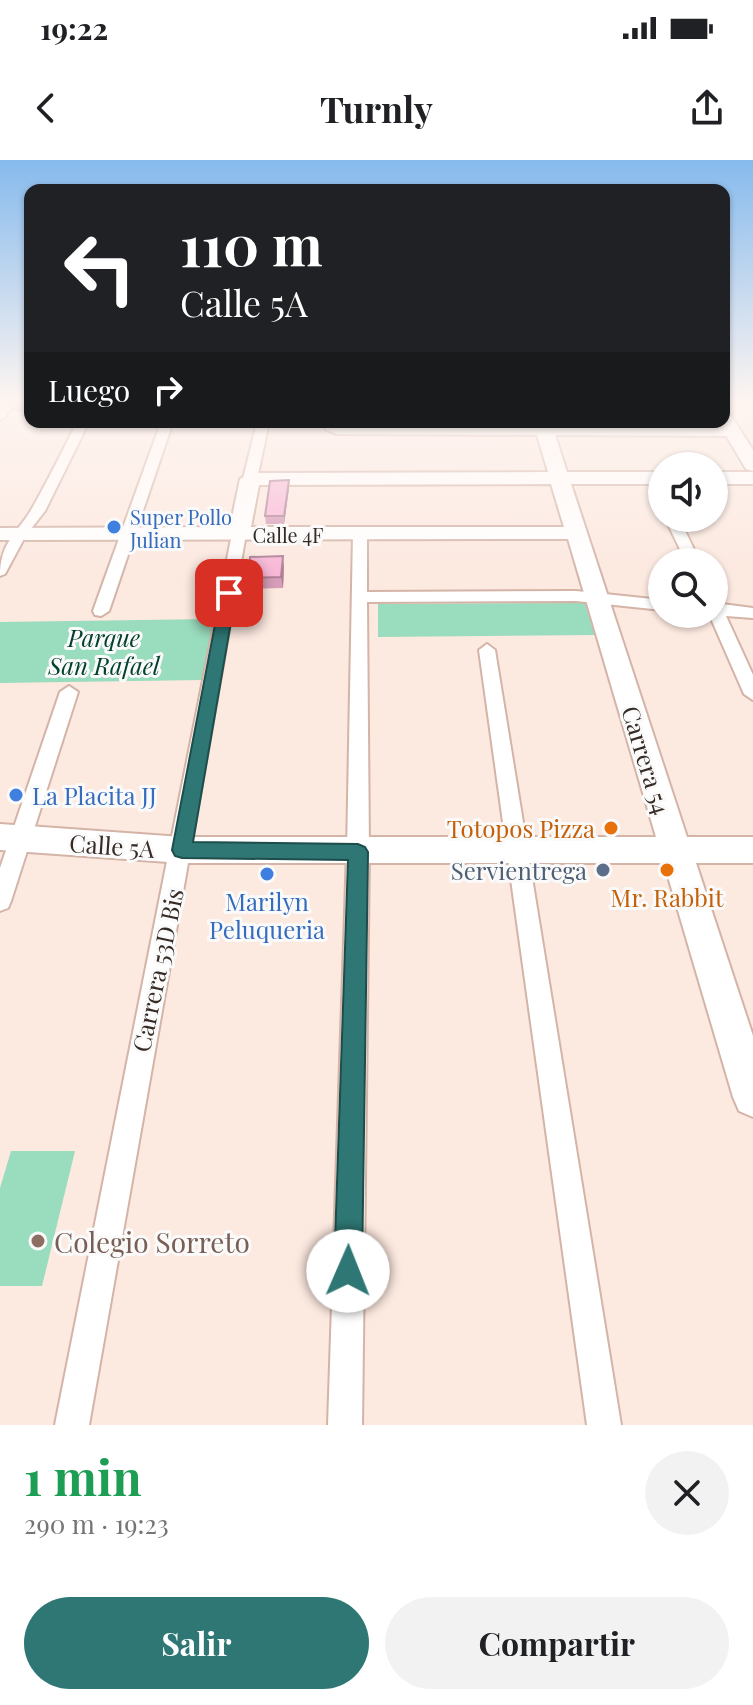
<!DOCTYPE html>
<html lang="es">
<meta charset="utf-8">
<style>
:root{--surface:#fff;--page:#f2f2f2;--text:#202124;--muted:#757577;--accent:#2e7774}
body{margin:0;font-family:"Playfair Display",serif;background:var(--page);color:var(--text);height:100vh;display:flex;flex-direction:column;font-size:30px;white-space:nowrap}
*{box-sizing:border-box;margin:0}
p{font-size:26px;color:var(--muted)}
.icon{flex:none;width:44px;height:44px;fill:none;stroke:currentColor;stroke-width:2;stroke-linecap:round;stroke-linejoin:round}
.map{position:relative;height:1265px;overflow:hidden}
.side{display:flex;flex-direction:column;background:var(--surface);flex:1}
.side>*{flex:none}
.guide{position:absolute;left:24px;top:24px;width:706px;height:244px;border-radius:16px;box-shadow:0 2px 6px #0004;background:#202124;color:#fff;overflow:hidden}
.buttons{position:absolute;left:648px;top:292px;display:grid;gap:16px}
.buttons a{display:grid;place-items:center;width:80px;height:80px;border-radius:50%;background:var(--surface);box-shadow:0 2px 6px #0004;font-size:40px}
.pin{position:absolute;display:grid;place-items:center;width:68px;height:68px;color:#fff;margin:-34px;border-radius:16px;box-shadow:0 4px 12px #0006}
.me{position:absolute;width:88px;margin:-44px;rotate:1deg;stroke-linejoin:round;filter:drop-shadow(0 0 6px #0008)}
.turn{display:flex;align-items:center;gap:28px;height:168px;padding:0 24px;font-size:36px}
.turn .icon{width:104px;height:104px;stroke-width:2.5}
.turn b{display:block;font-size:56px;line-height:68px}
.then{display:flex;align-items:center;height:76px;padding:0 24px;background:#0003;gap:16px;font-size:30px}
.round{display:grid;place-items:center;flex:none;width:84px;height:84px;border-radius:42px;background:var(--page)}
.overview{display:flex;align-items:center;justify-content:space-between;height:136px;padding:0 24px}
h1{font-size:48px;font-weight:700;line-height:60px;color:#1e9e55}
.primary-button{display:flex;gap:16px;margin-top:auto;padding:16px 24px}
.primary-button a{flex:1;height:92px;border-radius:48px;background:var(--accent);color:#fff;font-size:32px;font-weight:700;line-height:92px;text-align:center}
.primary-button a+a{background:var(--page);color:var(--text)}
.status{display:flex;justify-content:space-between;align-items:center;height:56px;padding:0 40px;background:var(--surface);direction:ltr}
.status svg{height:22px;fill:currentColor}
header{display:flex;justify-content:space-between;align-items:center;height:104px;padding:0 24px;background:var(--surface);font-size:36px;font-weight:700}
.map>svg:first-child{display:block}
.green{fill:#9adcbe}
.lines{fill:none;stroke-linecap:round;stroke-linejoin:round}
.street-casing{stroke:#d3b4a7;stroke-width:4}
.secondary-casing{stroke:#d3b4a7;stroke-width:4}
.street{fill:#fff;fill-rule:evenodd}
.secondary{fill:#fff;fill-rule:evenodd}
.wall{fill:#d59db8}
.shaded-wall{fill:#ae7f96}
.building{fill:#f8b6d6;stroke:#ae7f96;stroke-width:2}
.route{fill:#2e7774;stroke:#1e4d4b;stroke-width:2}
.shop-dot{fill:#3f7fe0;stroke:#fafafa;stroke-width:3}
.food-dot{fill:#e8710a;stroke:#fafafa;stroke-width:3}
.service-dot{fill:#5c6f8a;stroke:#fafafa;stroke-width:3}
.education-dot{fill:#8d6e63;stroke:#fafafa;stroke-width:3}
.labels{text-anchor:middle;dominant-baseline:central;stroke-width:6;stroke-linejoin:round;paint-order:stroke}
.far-shop-label{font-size:20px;fill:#366cbe;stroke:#fafafa;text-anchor:start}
.far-street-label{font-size:20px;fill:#362a25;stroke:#fafafa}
.park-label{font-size:24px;font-style:italic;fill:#02422d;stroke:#fafafa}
.street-label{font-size:24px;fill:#362a25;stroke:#fafafa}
.shop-label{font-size:24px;fill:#366cbe;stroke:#fafafa;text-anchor:start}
.food-label{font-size:24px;fill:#c56008;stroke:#fafafa;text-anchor:end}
.service-label{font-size:24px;fill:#4e5e75;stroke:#fafafa;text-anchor:end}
.near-education-label{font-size:28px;fill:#785e54;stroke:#fafafa;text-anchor:start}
</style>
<div class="status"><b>19:22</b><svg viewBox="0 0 49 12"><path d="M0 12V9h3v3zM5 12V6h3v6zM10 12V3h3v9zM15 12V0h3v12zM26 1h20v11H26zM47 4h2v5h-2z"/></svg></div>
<header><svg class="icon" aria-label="back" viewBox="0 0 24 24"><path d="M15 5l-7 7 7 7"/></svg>Turnly<svg class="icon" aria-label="share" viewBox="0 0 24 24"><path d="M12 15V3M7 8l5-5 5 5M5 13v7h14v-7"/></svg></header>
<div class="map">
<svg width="753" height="1265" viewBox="0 0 753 1265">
<rect width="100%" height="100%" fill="#fce9e0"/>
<g class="green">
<path d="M 585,443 L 595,475 L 378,477 L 378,444 Z"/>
<path d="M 214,459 L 202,520 L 0,523 L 0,462 Z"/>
<path d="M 11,991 L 75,991 L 42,1126 L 0,1126 L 0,1028 Z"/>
</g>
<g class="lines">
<g class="street-casing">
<g id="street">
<path d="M 5,240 L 16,240 L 4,258 L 0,260 L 0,248 Z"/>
<path d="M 77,262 L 89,262 L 45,351 L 26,375 L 5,414 L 0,416 C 0,380 19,373 34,345 C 49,318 63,290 77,262 Z"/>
<path d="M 161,262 L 173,262 L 109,451 L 101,456 L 95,455 L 93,451 Z"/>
<path d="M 257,262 L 269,262 L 257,319 L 250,323 L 243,319 Z"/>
<path d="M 324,262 L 336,262 L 339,266 L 732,268 L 738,272 L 732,276 L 337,274 L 326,270 Z"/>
<path d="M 649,315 L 661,318 L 662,340 L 655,336 L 647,318 Z"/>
<path d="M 665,358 L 679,358 L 700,402 L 686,402 Z"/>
<path d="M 360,369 L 367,373 L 367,432 L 576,431 L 662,440 L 662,450 L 576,441 L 367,442 L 369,692 L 362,1265 L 328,1265 L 347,692 L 353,373 Z"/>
<path d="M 239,370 L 246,374 L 89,1265 L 55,1265 L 232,374 Z"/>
<path d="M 714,443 L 753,448 L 753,458 L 726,456 L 753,515 L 753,540 L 744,534 L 709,454 L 714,454 Z"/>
<path d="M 487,484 L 495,490 L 621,1265 L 587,1265 L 479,490 Z"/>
<path d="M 69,526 L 78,532 L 11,741 L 8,748 L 0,751 L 0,708 L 60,532 Z"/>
</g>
</g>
<g class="secondary-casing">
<g id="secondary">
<path d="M 724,253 L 730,254 L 753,290 L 753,311 L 746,309 L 718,262 L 724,262 Z"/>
<path d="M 533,262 L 551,262 L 567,312 L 662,312 L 662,324 L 571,324 L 687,677 L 753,677 L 753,703 L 696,703 L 753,876 L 753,957 L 739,951 L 733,937 L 664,703 L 182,703 L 0,690 L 0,664 L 182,677 L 656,677 L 568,379 L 0,380 L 0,368 L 230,367 L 240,319 L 250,313 L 548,312 ZM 551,324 L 564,367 L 251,367 L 259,325 Z"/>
<rect x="714" y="312" width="39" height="12"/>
</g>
</g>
<use href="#street" class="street"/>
<use href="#secondary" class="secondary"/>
</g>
<g class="wall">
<path d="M 8,240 L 30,240 L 30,252 L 12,251 Z"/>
<path d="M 289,328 L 284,364 L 266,364 L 265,356 Z"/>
<path d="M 284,407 L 283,428 L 249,429 L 248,418 Z"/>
</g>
<g class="shaded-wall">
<path d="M 289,320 L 289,328 L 284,364 L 284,356 Z"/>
<path d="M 283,396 L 284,407 L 283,428 L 281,417 Z"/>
</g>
<g class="building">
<path d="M 289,320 L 284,356 L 265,356 L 270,321 Z"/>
<path d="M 283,396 L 281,417 L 248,418 L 250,397 Z"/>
</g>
<linearGradient id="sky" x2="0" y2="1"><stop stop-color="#86baed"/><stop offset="0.58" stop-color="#fef5f1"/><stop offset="1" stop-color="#fef5f1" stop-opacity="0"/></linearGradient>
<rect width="753" height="417" fill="url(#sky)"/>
<path class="route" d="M 229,429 L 236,433 L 193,682 L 358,684 L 365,687 L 368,692 L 362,1111 L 358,1121 L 348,1125 L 338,1121 L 334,1111 L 348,700 L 182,698 L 175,696 L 172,690 L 221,433 Z"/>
<g class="shop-dot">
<circle cx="114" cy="367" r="8"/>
<circle cx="16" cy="635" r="8"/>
<circle cx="267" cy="714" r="8"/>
</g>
<g class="food-dot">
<circle cx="611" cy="668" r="8"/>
<circle cx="667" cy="710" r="8"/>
</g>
<circle class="service-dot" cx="603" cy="710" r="8"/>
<circle class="education-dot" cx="38" cy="1081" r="8"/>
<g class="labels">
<g class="far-shop-label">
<text x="130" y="356">Super Pollo<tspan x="130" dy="23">Julian</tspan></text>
</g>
<g class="far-street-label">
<text x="288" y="374">Calle 4F</text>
</g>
<g class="park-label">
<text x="104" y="477">Parque<tspan x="104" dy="28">San Rafael</tspan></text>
</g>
<g class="street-label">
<text transform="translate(647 600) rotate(73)">Carrera 54</text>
<text transform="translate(112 685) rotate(4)">Calle 5A</text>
<text transform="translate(157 810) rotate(-78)">Carrera 53D Bis</text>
</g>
<g class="shop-label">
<text x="32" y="635">La Placita JJ</text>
<text x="267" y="741" text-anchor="middle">Marilyn<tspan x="267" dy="28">Peluqueria</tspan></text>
</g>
<g class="food-label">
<text x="595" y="668">Totopos Pizza</text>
<text x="667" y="737" text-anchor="middle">Mr. Rabbit</text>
</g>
<g class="service-label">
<text x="587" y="710">Servientrega</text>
</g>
<g class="near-education-label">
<text x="54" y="1081">Colegio Sorreto</text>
</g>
</g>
</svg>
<div class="buttons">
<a><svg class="icon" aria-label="sound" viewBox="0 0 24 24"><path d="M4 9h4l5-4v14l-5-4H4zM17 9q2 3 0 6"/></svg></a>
<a><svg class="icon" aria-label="search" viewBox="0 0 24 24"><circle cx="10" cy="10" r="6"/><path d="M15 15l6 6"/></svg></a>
</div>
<div class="pin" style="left:229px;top:433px;background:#d93025"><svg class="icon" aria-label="arrive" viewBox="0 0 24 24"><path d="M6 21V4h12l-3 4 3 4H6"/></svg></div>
<svg class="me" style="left:348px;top:1111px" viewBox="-20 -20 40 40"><circle r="19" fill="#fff"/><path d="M0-13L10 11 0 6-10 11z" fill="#2e7774"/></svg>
<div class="guide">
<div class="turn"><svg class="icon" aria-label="left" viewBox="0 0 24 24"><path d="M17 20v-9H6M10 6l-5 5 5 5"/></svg><div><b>110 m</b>Calle 5A</div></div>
<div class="then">Luego<svg class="icon" aria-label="right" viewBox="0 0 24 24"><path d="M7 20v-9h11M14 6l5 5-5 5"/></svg></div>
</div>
</div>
<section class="side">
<div class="overview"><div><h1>1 min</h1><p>290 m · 19:23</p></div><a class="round"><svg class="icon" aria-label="close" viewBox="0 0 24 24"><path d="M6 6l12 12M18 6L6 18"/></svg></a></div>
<div class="primary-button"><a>Salir</a><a>Compartir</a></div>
</section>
